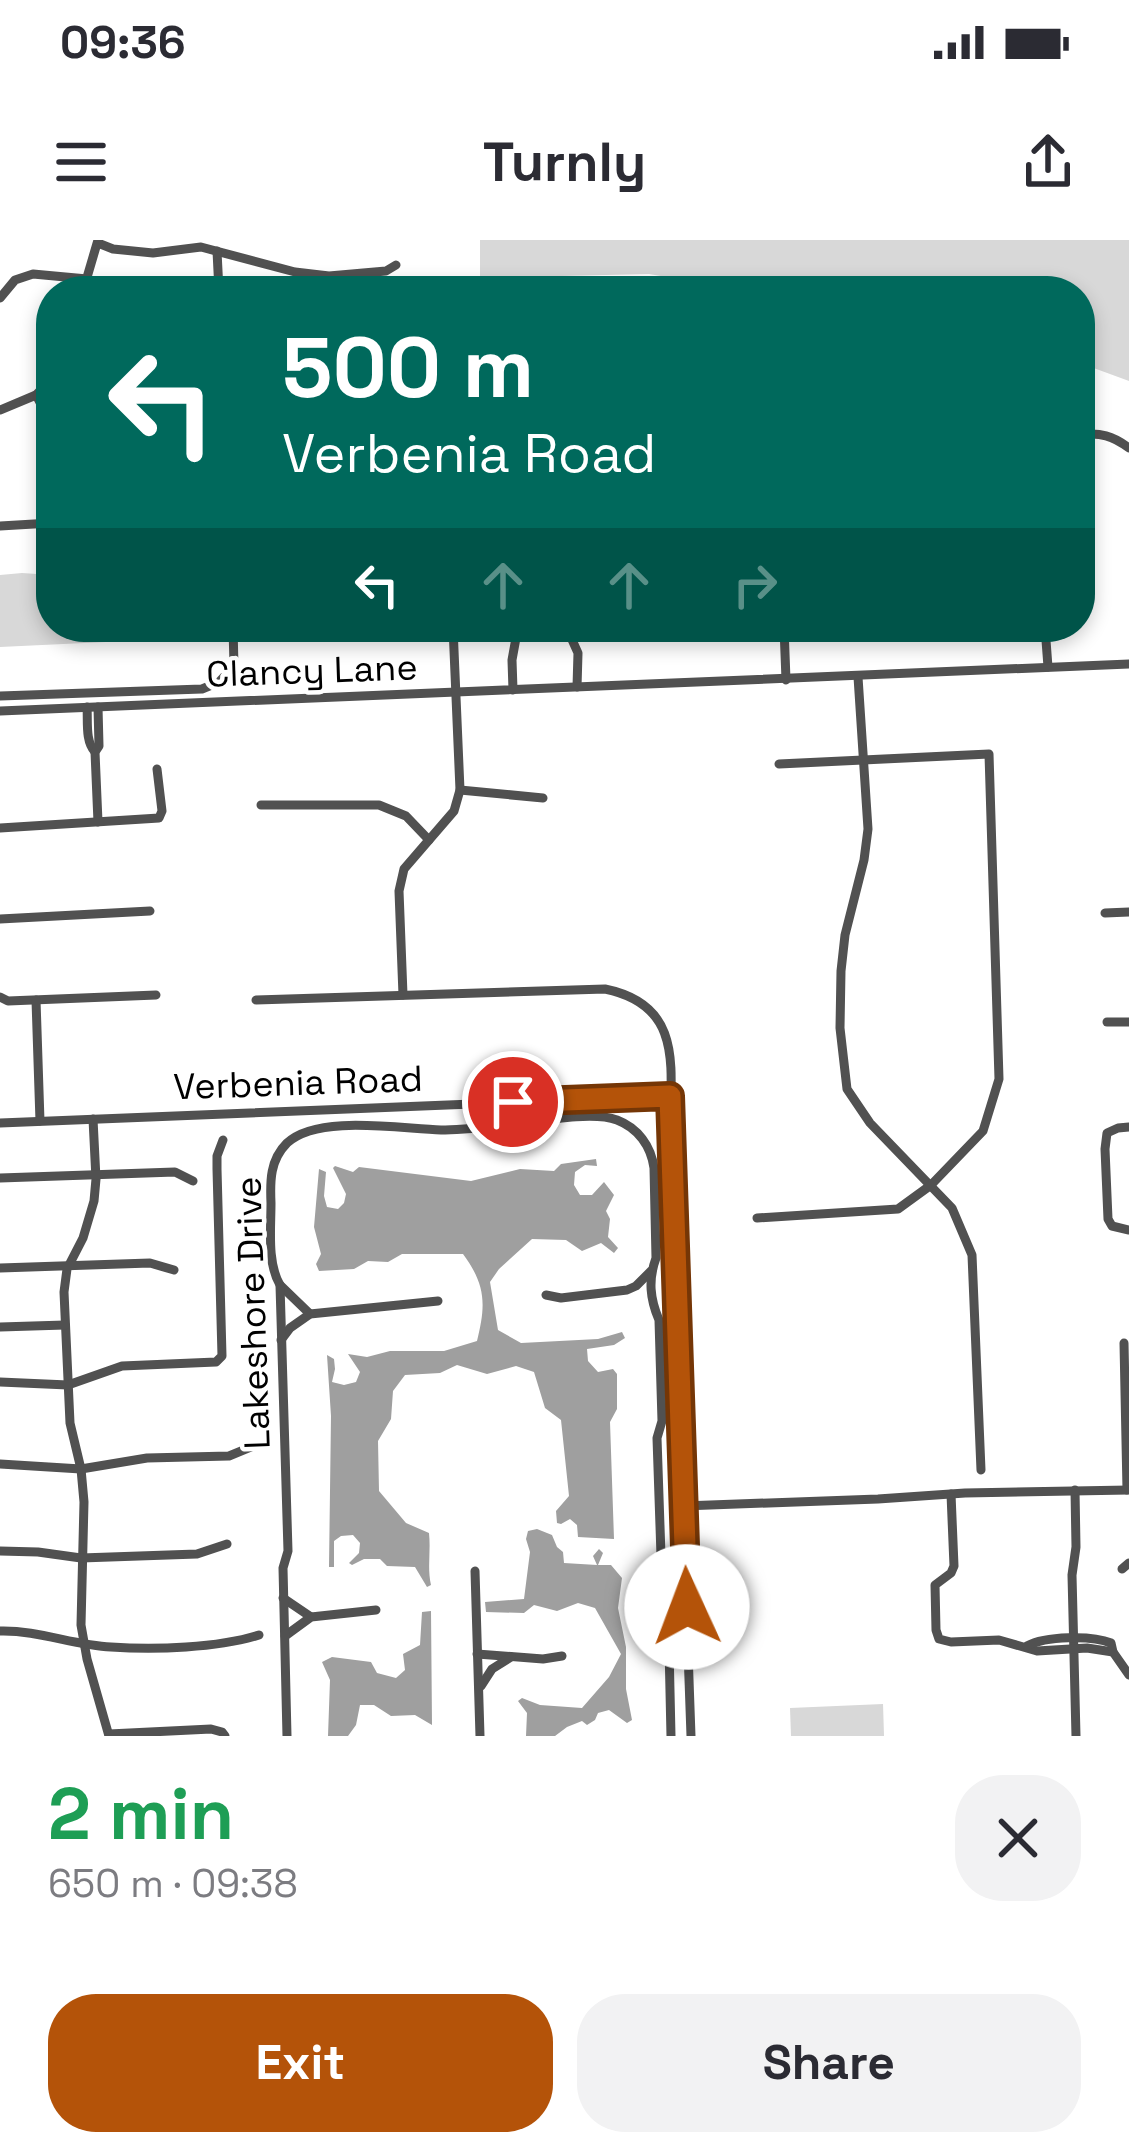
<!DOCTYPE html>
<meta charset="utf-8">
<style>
:root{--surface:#fff;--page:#f2f2f3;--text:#2b2b33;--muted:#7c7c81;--accent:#b45309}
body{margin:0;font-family:"Space Grotesk",sans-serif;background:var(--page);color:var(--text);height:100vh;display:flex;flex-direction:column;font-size:45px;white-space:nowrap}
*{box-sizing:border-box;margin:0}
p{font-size:39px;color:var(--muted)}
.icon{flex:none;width:66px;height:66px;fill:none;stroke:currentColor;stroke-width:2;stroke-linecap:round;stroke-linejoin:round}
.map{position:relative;height:1496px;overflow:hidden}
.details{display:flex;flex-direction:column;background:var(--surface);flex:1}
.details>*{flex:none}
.hud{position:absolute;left:36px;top:36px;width:1059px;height:366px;border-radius:48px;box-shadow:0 6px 18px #0003;background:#00695c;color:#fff;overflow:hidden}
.pin{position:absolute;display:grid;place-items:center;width:102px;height:102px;color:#fff;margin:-51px;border:6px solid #fff;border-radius:50%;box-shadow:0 3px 12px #0007}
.me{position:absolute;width:132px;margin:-66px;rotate:358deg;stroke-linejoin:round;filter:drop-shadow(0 0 9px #0008)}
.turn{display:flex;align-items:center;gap:42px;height:252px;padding:0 48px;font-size:54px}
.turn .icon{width:156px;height:156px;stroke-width:2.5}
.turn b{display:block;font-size:84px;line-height:102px}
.lanes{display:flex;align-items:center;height:114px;padding:0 48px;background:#0003;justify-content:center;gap:60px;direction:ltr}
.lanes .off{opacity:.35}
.round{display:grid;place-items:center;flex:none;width:126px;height:126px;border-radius:48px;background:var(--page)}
.overview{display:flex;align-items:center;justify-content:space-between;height:204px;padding:0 48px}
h1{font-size:72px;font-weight:600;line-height:90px;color:#1e9e55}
.primary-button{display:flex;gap:24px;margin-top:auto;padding:24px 48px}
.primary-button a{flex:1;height:138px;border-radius:48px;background:var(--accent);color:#fff;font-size:48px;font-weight:600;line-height:138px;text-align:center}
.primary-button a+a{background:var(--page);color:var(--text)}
.status{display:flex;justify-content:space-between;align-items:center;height:84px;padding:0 60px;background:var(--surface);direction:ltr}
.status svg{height:33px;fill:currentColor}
header{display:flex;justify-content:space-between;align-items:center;height:156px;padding:0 48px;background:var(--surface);font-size:54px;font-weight:600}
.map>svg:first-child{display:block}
.green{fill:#d8d8d8}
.water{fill:#9f9f9f}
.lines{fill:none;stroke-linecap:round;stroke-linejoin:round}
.minor{stroke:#515151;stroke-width:9}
.route-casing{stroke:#753606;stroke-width:30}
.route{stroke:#b45309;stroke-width:21}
.labels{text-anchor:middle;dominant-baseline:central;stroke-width:9;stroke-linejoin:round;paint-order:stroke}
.street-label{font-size:36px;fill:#000;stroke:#fff}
</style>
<div class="status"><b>09:36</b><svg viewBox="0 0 49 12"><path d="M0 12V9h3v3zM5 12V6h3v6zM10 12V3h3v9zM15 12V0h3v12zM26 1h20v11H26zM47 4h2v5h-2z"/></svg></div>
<header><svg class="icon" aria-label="menu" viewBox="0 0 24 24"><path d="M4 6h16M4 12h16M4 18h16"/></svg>Turnly<svg class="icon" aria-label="share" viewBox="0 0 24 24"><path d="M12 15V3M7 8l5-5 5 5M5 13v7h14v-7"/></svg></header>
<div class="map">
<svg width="1129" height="1496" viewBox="0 0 1129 1496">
<rect width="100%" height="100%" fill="#fff"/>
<g class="green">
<path d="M 480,0 L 1129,0 L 1129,141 L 1080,123 L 1080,51 L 748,51 L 649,34 L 480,38 Z"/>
<path d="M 22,333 L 51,335 L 51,387 L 224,387 L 223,400 L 190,398 L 0,407 L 0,335 Z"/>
<path d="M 883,1464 L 884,1496 L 791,1496 L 790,1468 Z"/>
</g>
<g class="water">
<path d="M 596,919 L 597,926 L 585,925 L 575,932 L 574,945 L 580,955 L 592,955 L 604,942 L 614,955 L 606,971 L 610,979 L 608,997 L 618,1008 L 614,1013 L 601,1003 L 582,1011 L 566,1000 L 532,999 L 499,1029 L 490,1042 L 498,1090 L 521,1103 L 598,1099 L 622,1092 L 625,1098 L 614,1105 L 587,1109 L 588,1121 L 598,1132 L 613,1129 L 617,1134 L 617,1169 L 610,1182 L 614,1299 L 578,1297 L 577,1285 L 570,1279 L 561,1284 L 557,1283 L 556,1271 L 569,1256 L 561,1180 L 545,1168 L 534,1132 L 516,1126 L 487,1134 L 457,1125 L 440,1133 L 405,1135 L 393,1151 L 391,1179 L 378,1201 L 379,1251 L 406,1283 L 429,1293 C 431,1312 427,1327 431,1345 L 427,1347 L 415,1327 L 387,1326 L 380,1319 L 364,1319 L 352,1325 L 349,1323 L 359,1313 L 360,1303 L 353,1295 L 341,1296 L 334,1301 L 334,1327 L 329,1327 L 331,1176 L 327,1115 L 334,1119 L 335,1129 L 332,1142 L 344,1145 L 356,1142 L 360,1132 L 348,1114 L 367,1117 L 390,1111 L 444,1111 L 477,1101 C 486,1065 486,1045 463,1014 L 402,1014 L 388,1022 L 368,1021 L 354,1029 L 319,1031 L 316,1024 L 321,1014 L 314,987 L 319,929 L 326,932 L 324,956 L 327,967 L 338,969 L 344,963 L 346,954 L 333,928 L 335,926 L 353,932 L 359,927 L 471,941 L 520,929 L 554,931 L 561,924 Z"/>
<path d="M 537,1289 L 552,1295 L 557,1307 L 563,1312 L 564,1323 L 597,1325 L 593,1316 L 599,1309 L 603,1313 L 598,1325 L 611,1325 L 622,1338 L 618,1368 L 626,1407 L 626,1449 L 632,1480 L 627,1483 L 609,1470 L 598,1473 L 595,1480 L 587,1485 L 582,1481 L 567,1487 L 555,1496 L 526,1496 L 527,1473 L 518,1461 L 522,1458 L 540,1465 L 582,1468 L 609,1437 L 621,1414 L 595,1368 L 578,1363 L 557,1371 L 534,1365 L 524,1373 L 486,1372 L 485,1362 L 524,1359 L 530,1312 L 526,1299 L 528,1291 Z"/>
<path d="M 431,1371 L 432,1485 L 415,1475 L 391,1476 L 374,1465 L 360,1465 L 356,1485 L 348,1496 L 328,1496 L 330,1440 L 322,1422 L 332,1417 L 371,1422 L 377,1433 L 396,1438 L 405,1430 L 403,1414 L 420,1405 L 422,1372 Z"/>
</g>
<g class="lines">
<g class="minor">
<path d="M 98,3 L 113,9 L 153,13 L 201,7 L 295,32 L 329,36 L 386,31 L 396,25"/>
<path d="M 217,11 L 219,51"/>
<path d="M 83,51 L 98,0"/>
<path d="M 0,58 L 15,40 L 33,34 L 87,39"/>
<path d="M 36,155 L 44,170 L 51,192"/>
<path d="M 0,170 L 36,155 L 51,139"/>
<path d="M 1080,195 C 1100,192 1113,196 1129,208"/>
<path d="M 0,286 L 51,283"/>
<path d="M 784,387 L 786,440"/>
<path d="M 1045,387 L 1048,427"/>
<path d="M 858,437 L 868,589 L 864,620 L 845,695 L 841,731 L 840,788 L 847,849 L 870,883 L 952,968 L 972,1015 L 981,1230"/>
<path d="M 513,450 L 512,420 L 516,398 C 533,387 550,385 569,393 L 578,413 L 577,447"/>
<path d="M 0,456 L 202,449 L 219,442 L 234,426 L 233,387"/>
<path d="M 87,467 C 88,482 85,501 95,512"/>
<path d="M 98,467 L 99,506 L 95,512 L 98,582"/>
<path d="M 0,471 L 1129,424"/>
<path d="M 460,550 L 543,558"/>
<path d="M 261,565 L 379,565 L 406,576 L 429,600"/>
<path d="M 0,588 L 159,578 L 162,571 L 157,529"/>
<path d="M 1105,673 L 1129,672"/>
<path d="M 0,679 L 150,671"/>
<path d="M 403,755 L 399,651 L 404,629 L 454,571 L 460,550 L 453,387"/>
<path d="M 0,757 L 8,761 L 156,755"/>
<path d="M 36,760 L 40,881"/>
<path d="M 256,760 L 605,749 C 688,766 669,834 670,900 L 691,1496"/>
<path d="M 1107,782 L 1129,782"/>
<path d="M 93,879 L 96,939 L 94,961 L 83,998 L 67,1029 L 64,1052 L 70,1183 L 81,1229 L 84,1262 L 81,1385 L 87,1419 L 109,1496"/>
<path d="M 0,883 L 670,856"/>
<path d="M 1129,887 L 1118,888 L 1107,893 L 1105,909 L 1108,979 L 1112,986 L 1129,990"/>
<path d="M 0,938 L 175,932 L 193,941"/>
<path d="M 757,978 L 898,969 L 931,945 L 983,891 L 999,839 L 989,514 L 779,524"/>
<path d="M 0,1028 L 150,1023 L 174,1030"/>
<path d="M 280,1045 L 310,1074"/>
<path d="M 546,1055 L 561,1058 L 627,1050 L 636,1046 L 651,1031"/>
<path d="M 0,1087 L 65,1085"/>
<path d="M 281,1100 L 290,1088 L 310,1074 L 438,1061"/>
<path d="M 1124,1103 L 1127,1250"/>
<path d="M 0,1142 L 68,1145 L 122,1126 L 216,1122 L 222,1116 L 217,929 L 217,916 L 223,900"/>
<path d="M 0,1224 L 81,1229 L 147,1218 L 229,1216 L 256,1205"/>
<path d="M 1075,1250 L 1076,1307 L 1072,1335 L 1076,1496"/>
<path d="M 951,1254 L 954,1326 L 951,1333 L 935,1345 L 936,1390 L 939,1399 L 951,1402 L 999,1400 L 1037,1411 L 1087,1408 L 1113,1412"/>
<path d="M 683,1266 L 878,1259 L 965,1253 L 1129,1250"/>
<path d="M 0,1311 L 38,1312 L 81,1318 L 197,1314 L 227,1304"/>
<path d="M 1122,1329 L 1129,1323"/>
<path d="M 475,1331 L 480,1496"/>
<path d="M 283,1358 L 311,1377"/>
<path d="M 0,1391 C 38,1390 73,1405 111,1407 C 155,1410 218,1408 259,1395"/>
<path d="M 285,1396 L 311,1377 L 376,1370"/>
<path d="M 1027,1406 C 1045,1396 1092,1395 1111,1403 L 1113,1412 L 1129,1435"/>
<path d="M 477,1414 L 543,1419 L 562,1416"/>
<path d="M 481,1446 L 492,1429 L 511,1417"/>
<path d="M 109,1494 L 211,1489 L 222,1492 L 225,1496"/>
<path d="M 287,1496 L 283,1328 L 288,1311 L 280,1045 C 267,1023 271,989 271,963 C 270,941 270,920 287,903 C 318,874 401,889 441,890 C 456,890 472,888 487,888 C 522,886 586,869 617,880 C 638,888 651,906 654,928 L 656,1018 C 648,1040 650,1059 659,1080 L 662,1181 L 657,1198 L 662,1345 L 668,1361 L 671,1496"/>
</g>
</g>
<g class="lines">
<g class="route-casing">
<path id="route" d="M 513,862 L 670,856 L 687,1367"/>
</g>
<use href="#route" class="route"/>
</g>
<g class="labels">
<g class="street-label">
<text transform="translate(312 431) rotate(-2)">Clancy Lane</text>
<text transform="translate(298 843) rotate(-2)">Verbenia Road</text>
<text transform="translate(253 1073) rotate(-92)">Lakeshore Drive</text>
</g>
</g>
</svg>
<div class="pin" style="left:513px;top:862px;background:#d93025"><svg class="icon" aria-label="arrive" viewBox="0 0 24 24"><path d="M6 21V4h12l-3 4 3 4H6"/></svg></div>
<svg class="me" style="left:687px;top:1367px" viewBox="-20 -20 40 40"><circle r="19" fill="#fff"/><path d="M0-13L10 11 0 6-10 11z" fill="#b45309"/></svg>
<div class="hud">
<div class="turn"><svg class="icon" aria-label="left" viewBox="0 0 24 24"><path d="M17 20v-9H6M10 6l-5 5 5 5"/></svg><div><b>500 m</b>Verbenia Road</div></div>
<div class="lanes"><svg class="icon" aria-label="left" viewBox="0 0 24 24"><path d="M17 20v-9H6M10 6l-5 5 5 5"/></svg><svg class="icon off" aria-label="ahead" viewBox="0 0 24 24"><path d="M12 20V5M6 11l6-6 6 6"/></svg><svg class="icon off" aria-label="ahead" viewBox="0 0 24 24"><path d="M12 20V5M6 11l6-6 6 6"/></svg><svg class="icon off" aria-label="right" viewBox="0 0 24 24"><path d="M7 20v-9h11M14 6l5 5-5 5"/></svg></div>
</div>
</div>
<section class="details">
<div class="overview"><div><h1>2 min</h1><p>650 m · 09:38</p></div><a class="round"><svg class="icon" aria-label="close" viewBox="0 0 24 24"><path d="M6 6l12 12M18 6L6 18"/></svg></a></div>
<div class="primary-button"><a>Exit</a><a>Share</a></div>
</section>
